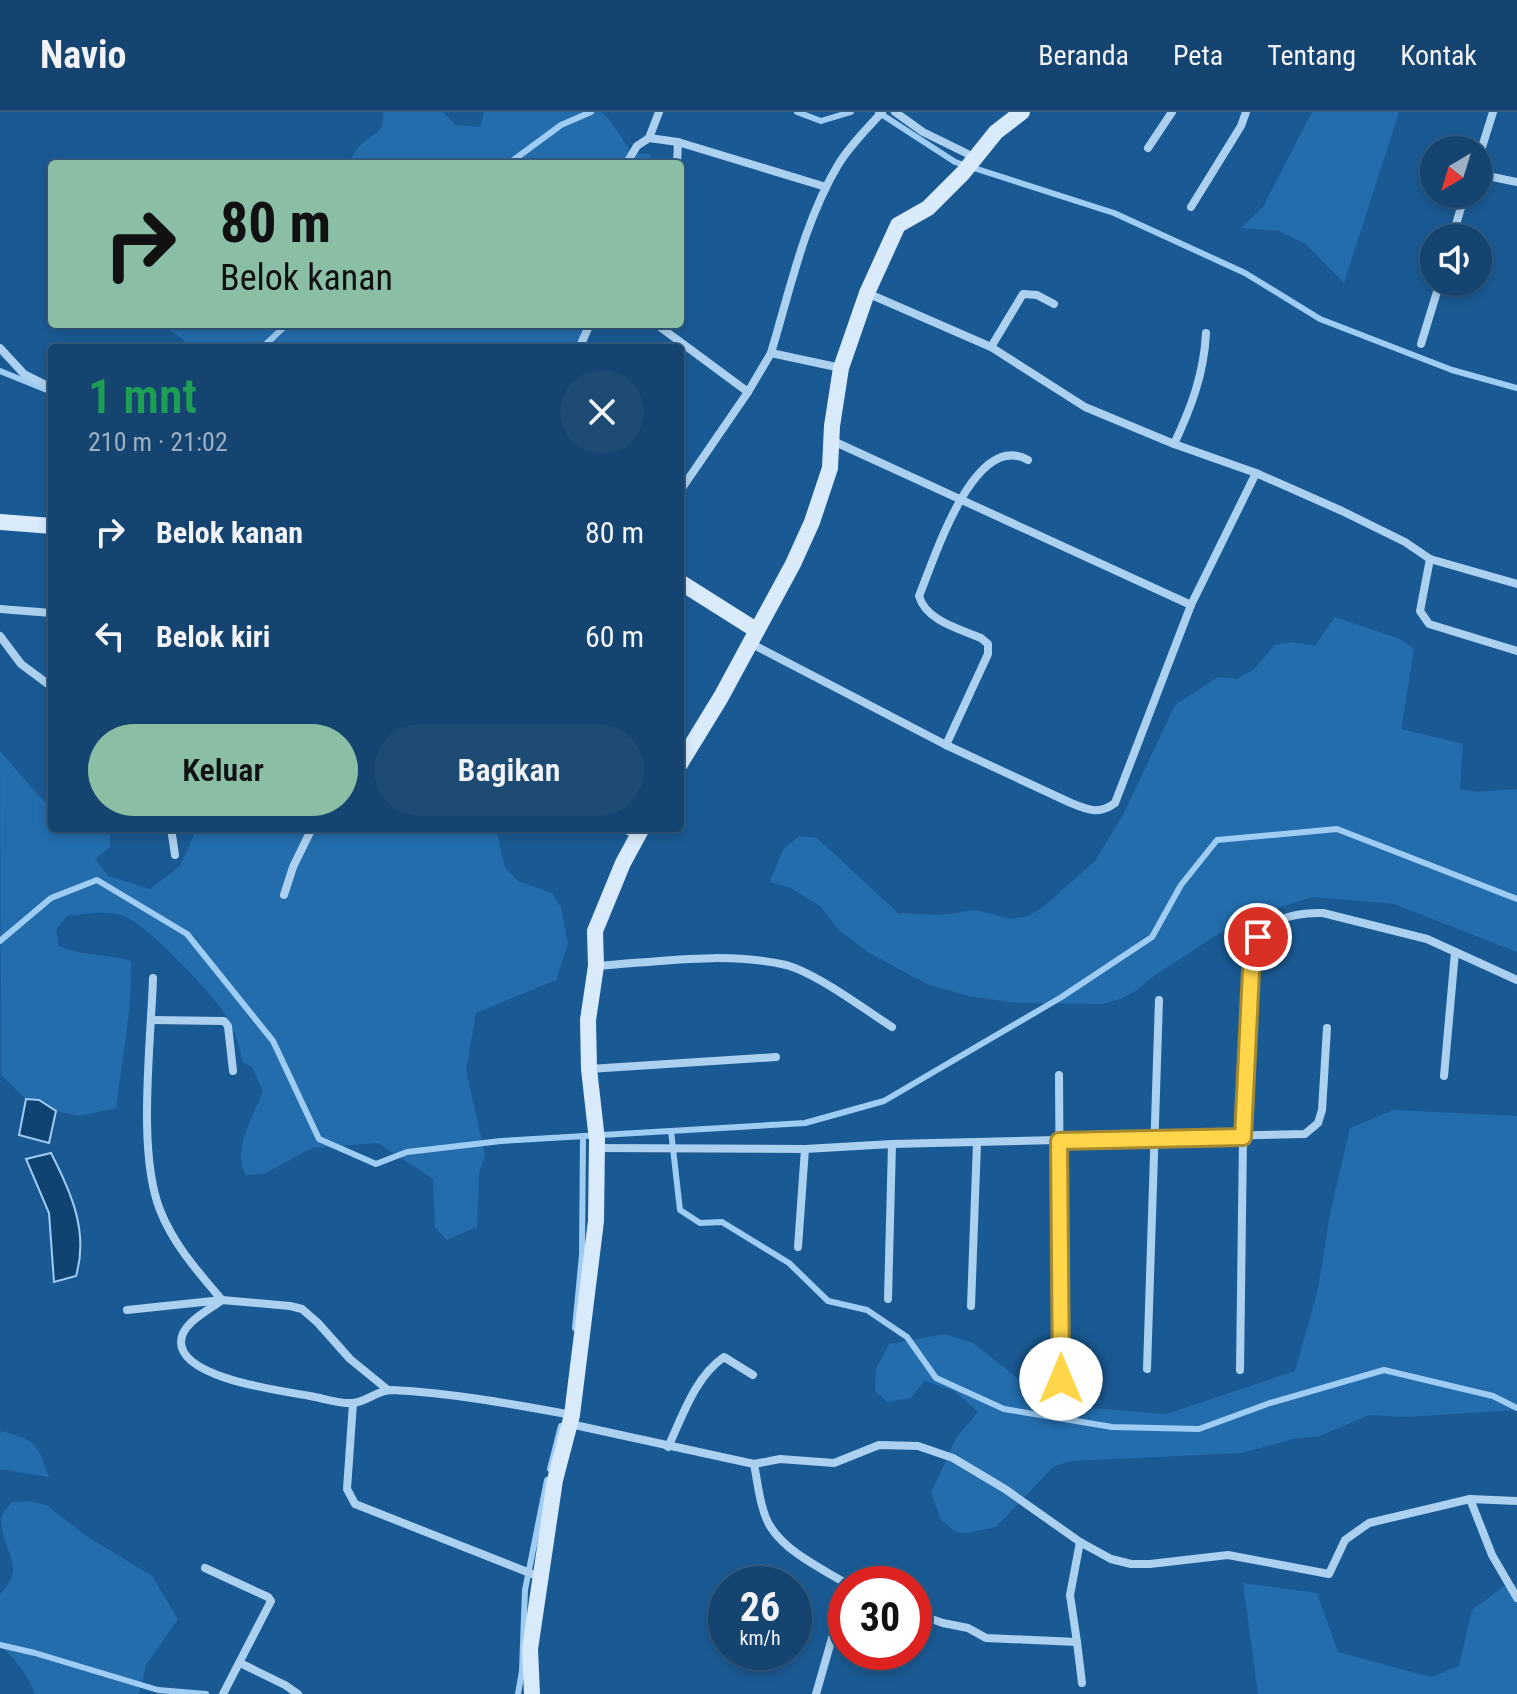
<!DOCTYPE html>
<html lang="id">
<meta charset="utf-8">
<style>
:root{--surface:#14446f;--page:#1d4b74;--text:#f1f3f6;--muted:#9db0c3;--line:#335c82;--accent:#8abfa5}
body{margin:0;font-family:"Roboto Condensed",sans-serif;background:var(--page);color:var(--text);height:100vh;display:flex;flex-direction:column;font-size:30px;white-space:nowrap}
*{box-sizing:border-box;margin:0}
p{font-size:26px;color:var(--muted)}
.icon{flex:none;width:44px;height:44px;fill:none;stroke:currentColor;stroke-width:2;stroke-linecap:round;stroke-linejoin:round}
.map{position:relative;flex:1;overflow:hidden}
.drawer{position:absolute;left:48px;top:232px;width:636px;height:488px;display:flex;flex-direction:column;background:var(--surface);border-radius:8px;box-shadow:0 4px 12px #0003,0 0 0 2px var(--line)}
.drawer>*{flex:none}
.hud{position:absolute;left:48px;top:48px;width:636px;height:168px;border-radius:8px;box-shadow:0 4px 12px #0003,0 0 0 2px var(--line);background:#8abfa5;color:#111;overflow:hidden}
.needle{width:52px;rotate:218deg}
.tools{position:absolute;left:1420px;top:24px;display:grid;gap:16px}
.tools a{display:grid;place-items:center;width:72px;height:72px;border-radius:50%;background:var(--surface);box-shadow:0 4px 12px #0003,0 0 0 2px var(--line);font-size:40px}
.speed{position:absolute;left:708px;top:1454px;display:flex;gap:16px;font-size:40px;font-weight:700;text-align:center}
.speed>*{display:grid;place-content:center;width:104px;height:104px;border-radius:50%;background:var(--surface);box-shadow:0 4px 12px #0003,0 0 0 2px var(--line);line-height:1}
.speed small{font-size:20px;font-weight:400}
.speed .limit{border:12px solid #d22;background:#fff;color:#111}
.pin{position:absolute;display:grid;place-items:center;width:68px;height:68px;color:#fff;margin:-34px;border:4px solid #fff;border-radius:50%;box-shadow:0 2px 8px #0007}
.me{position:absolute;width:88px;margin:-44px;rotate:0deg;stroke-linejoin:round;filter:drop-shadow(0 0 6px #0008)}
.turn{display:flex;align-items:center;gap:28px;height:168px;padding:0 40px;font-size:36px}
.turn .icon{width:104px;height:104px;stroke-width:2.5}
.turn b{display:block;font-size:56px;line-height:68px}
.round{display:grid;place-items:center;flex:none;width:84px;height:84px;border-radius:42px;background:var(--page)}
.summary{display:flex;align-items:center;justify-content:space-between;height:136px;padding:0 40px}
h1{font-size:48px;font-weight:600;line-height:60px;color:#1e9e55}
.button{display:flex;gap:16px;margin-top:auto;padding:16px 40px}
.button a{flex:1;height:92px;border-radius:48px;background:var(--accent);color:#111;font-size:32px;font-weight:600;line-height:92px;text-align:center}
.button a+a{background:var(--page);color:var(--text)}
ul{padding:0;list-style:none}
li{display:flex;align-items:center;gap:24px;height:104px;padding:0 40px}
li div{flex:1}
li b{display:block;font-size:30px}
li em{font-style:normal}
header{display:flex;align-items:center;gap:48px;box-sizing:border-box;height:112px;padding:0 40px;background:var(--surface);border-bottom:2px solid var(--line)}
header strong{font-size:38px}
nav{display:flex;gap:44px;margin-inline-start:auto;font-size:28px}
.map>svg:first-child{display:block}
.green{fill:#236dad}
.water{fill:#114372;stroke:#9fccf2;stroke-width:2}
.lines{fill:none;stroke-linecap:round;stroke-linejoin:round}
.stream{stroke:#9fccf2;stroke-width:6}
.street{stroke:#acd0ef;stroke-width:8}
.secondary{stroke:#d9ebfb;stroke-width:16}
.route-casing{stroke:#a68a30;stroke-width:20}
.route{stroke:#ffd54a;stroke-width:14}
</style>
<header>
<strong>Navio</strong>
<nav><a>Beranda</a><a>Peta</a><a>Tentang</a><a>Kontak</a></nav>
</header>
<div class="map">
<svg width="1517" height="1582" viewBox="0 0 1517 1582">
<rect width="100%" height="100%" fill="#1a5a94"/>
<g class="green">
<path d="M 383,0 L 443,0 L 455,13 L 480,15 L 484,0 L 600,0 L 608,6 L 632,41 L 650,42 L 652,51 L 347,52 C 352,45 357,36 363,31 C 377,18 384,23 383,0 Z"/>
<path d="M 1312,0 L 1399,0 L 1344,171 L 1306,132 L 1279,119 L 1241,116 L 1263,95 Z"/>
<path d="M 169,212 L 592,212 L 586,236 L 189,236 L 183,227 L 168,217 Z"/>
<path d="M 1335,505 L 1400,527 L 1414,537 L 1401,617 L 1463,632 L 1460,677 L 1477,680 L 1517,677 L 1517,840 L 1394,792 L 1313,785 L 1241,807 L 1151,866 L 1136,879 L 1120,887 L 1103,892 L 1017,891 L 968,884 L 927,872 L 869,841 L 839,818 L 820,794 L 791,776 L 770,770 L 783,737 L 800,724 L 817,726 L 898,801 L 941,803 L 975,798 L 1010,807 L 1028,804 L 1043,795 L 1095,749 L 1123,703 L 1175,593 L 1218,565 L 1237,567 L 1253,558 L 1275,533 L 1292,530 L 1315,534 Z"/>
<path d="M 0,639 C 17,658 32,679 52,695 L 52,716 L 110,716 L 110,735 L 95,747 L 108,764 L 150,777 L 180,754 L 197,716 L 496,716 L 505,756 L 518,769 L 552,781 L 561,796 L 568,832 L 556,868 L 476,901 L 466,958 L 485,1043 L 479,1061 L 477,1115 L 447,1128 L 435,1115 L 433,1067 L 378,1031 L 312,1036 L 264,1062 L 246,1063 C 231,1039 254,1003 263,979 L 252,955 L 242,950 C 240,931 233,914 222,898 C 209,878 149,816 128,806 C 109,797 88,802 67,804 L 56,818 L 59,834 C 81,844 107,842 131,849 L 130,893 L 116,996 L 80,1004 L 56,999 L 39,988 L 26,987 L 1,963 Z"/>
<path d="M 1394,998 L 1517,1004 L 1517,1298 L 1405,1305 L 1369,1303 L 1320,1324 L 1293,1327 L 1242,1341 L 1072,1349 L 1054,1354 L 996,1415 L 966,1421 L 956,1420 L 941,1408 L 931,1381 L 956,1326 L 978,1300 L 954,1279 L 925,1269 L 911,1286 L 887,1290 L 875,1279 L 876,1257 L 889,1232 L 945,1222 L 973,1231 L 1035,1280 L 1068,1294 L 1166,1302 L 1295,1259 L 1318,1177 L 1330,1102 L 1350,1016 Z"/>
<path d="M 0,1319 C 37,1329 36,1329 49,1365 L 0,1357 Z"/>
<path d="M 29,1389 L 46,1393 L 88,1425 L 152,1464 L 178,1507 L 146,1553 L 139,1582 L 35,1582 C 28,1562 15,1548 0,1533 L 0,1482 C 29,1454 0,1437 1,1407 C 2,1401 8,1395 12,1390 Z"/>
<path d="M 1243,1471 L 1317,1481 L 1338,1540 L 1431,1565 L 1459,1554 L 1472,1498 L 1507,1472 L 1517,1472 L 1517,1582 L 1258,1582 Z"/>
</g>
<g class="water">
<path d="M 26,987 L 39,988 L 56,999 L 49,1031 L 19,1023 Z"/>
<path d="M 51,1041 C 71,1080 89,1120 76,1164 L 54,1170 L 49,1101 L 26,1047 Z"/>
</g>
<g class="lines">
<g class="stream">
<path d="M 797,0 L 821,9 L 851,0"/>
<path d="M 878,0 L 955,50 L 1114,101 L 1245,161 L 1320,207 L 1452,258 L 1517,276"/>
<path d="M 508,52 L 561,13 L 591,0"/>
<path d="M 262,236 L 287,212"/>
<path d="M 0,259 L 52,280"/>
<path d="M 0,829 L 51,786 L 97,768 L 187,822 L 273,929 L 319,1027 L 376,1052 L 407,1040 L 501,1029 L 805,1011 L 884,989 L 1060,886 L 1152,825 L 1181,773 L 1217,728 L 1337,717 L 1517,787"/>
<path d="M 671,1019 L 680,1098 L 700,1111 L 722,1110 L 789,1151 L 828,1189 L 867,1198 L 907,1225 L 936,1266 L 1004,1297 L 1112,1315 L 1199,1317 L 1270,1291 L 1384,1258 L 1493,1284 L 1517,1296"/>
<path d="M 575,1216 L 582,1143 L 583,1024"/>
<path d="M 550,1357 L 561,1314"/>
<path d="M 0,1533 L 35,1541 L 158,1578 L 206,1582"/>
<path d="M 518,1582 L 522,1559 L 525,1478 L 547,1368"/>
</g>
<g class="street">
<path d="M 659,0 L 649,26 L 678,30 L 826,75"/>
<path d="M 895,0 L 923,20 L 974,45"/>
<path d="M 1148,36 L 1172,0"/>
<path d="M 1478,48 L 1493,0"/>
<path d="M 626,52 L 637,34 L 649,26"/>
<path d="M 677,52 L 678,30"/>
<path d="M 1478,62 L 1517,70"/>
<path d="M 1191,95 L 1241,14 L 1246,0"/>
<path d="M 1452,126 L 1465,82"/>
<path d="M 867,181 L 991,235 L 1085,295 L 1174,332 L 1256,361 L 1342,399 L 1405,430 L 1430,447 L 1517,472"/>
<path d="M 656,212 L 748,280"/>
<path d="M 1421,232 L 1440,170"/>
<path d="M 991,235 L 1023,182 L 1037,183 L 1054,192"/>
<path d="M 0,236 L 24,262 L 52,276"/>
<path d="M 579,236 L 590,212"/>
<path d="M 771,241 C 790,178 804,110 838,53 C 849,34 867,17 882,0"/>
<path d="M 833,329 L 1191,493"/>
<path d="M 1174,332 C 1191,296 1204,262 1206,221"/>
<path d="M 680,379 L 748,280 L 771,241 L 841,256"/>
<path d="M 1430,447 L 1420,499 L 1429,512 L 1517,539"/>
<path d="M 0,497 L 52,501"/>
<path d="M 0,524 L 21,552 L 52,575"/>
<path d="M 750,531 L 946,633 L 1071,691 C 1088,698 1099,703 1115,691 L 1191,493 L 1256,361"/>
<path d="M 946,633 L 988,542 L 988,532 L 981,526 C 960,517 926,509 919,484 C 934,448 974,317 1028,348"/>
<path d="M 171,716 L 175,743"/>
<path d="M 622,716 L 638,724"/>
<path d="M 284,783 L 293,755 L 312,716"/>
<path d="M 596,854 C 658,850 725,839 786,853 C 816,861 864,897 892,915"/>
<path d="M 153,866 C 151,931 137,1040 160,1098 C 173,1132 199,1161 222,1188 L 290,1194 L 302,1197 L 318,1211 L 350,1247 L 388,1278"/>
<path d="M 152,908 L 224,909 L 228,914 L 233,959"/>
<path d="M 589,957 L 776,945"/>
<path d="M 1059,963 L 1061,1267"/>
<path d="M 1444,964 L 1455,840"/>
<path d="M 597,1036 L 805,1037 L 892,1032 L 1305,1022 L 1318,1011 L 1322,998 L 1327,916"/>
<path d="M 798,1135 L 805,1037"/>
<path d="M 888,1187 L 892,1032"/>
<path d="M 222,1188 C 209,1198 181,1211 181,1230 C 181,1267 284,1279 310,1284 C 323,1286 339,1292 352,1291 C 365,1291 377,1278 392,1278 C 453,1281 512,1292 572,1303"/>
<path d="M 971,1194 L 977,1031"/>
<path d="M 127,1198 L 222,1188"/>
<path d="M 1147,1257 L 1159,888"/>
<path d="M 1240,1258 L 1243,1025 L 1252,838 C 1264,808 1291,800 1323,801 L 1427,827 L 1517,868"/>
<path d="M 353,1291 L 347,1377 L 355,1392 L 540,1465"/>
<path d="M 570,1312 L 754,1352 L 780,1347 L 834,1351 L 879,1333 L 918,1334 L 953,1346 L 1005,1377 L 1080,1430 L 1111,1447 L 1131,1452 L 1150,1452 L 1228,1443 L 1329,1462 L 1345,1428 L 1369,1411 L 1470,1387 L 1517,1389"/>
<path d="M 668,1335 C 683,1303 695,1265 724,1245 L 753,1263"/>
<path d="M 754,1352 C 758,1372 760,1397 770,1414 C 787,1441 821,1456 847,1472"/>
<path d="M 1470,1387 L 1492,1443 L 1517,1486"/>
<path d="M 205,1456 L 268,1485 L 271,1489 L 223,1582"/>
<path d="M 914,1501 L 943,1511 L 968,1516 L 986,1526 L 1077,1530 L 1070,1483 L 1080,1430"/>
<path d="M 1077,1530 L 1082,1571"/>
<path d="M 240,1551 L 285,1573 L 298,1582"/>
<path d="M 816,1582 L 846,1477"/>
</g>
<g class="secondary">
<path d="M 0,410 L 52,414"/>
<path d="M 680,470 L 756,518"/>
<path d="M 680,652 L 721,585 L 793,452 L 812,410 L 830,356 L 832,314 L 841,256 L 867,181 L 898,113 L 928,96 L 963,61 L 996,20 L 1022,0"/>
<path d="M 532,1582 L 530,1537 L 555,1368 L 572,1303 L 596,1109 L 597,1028 L 589,957 L 588,908 L 596,854 L 595,819 L 623,751 L 642,716"/>
</g>
</g>
<g class="lines">
<g class="route-casing">
<path id="route" d="M 1061,1267 L 1059,1029 L 1243,1025 L 1252,838 L 1258,825"/>
</g>
<use href="#route" class="route"/>
</g>
</svg>
<div class="tools">
<a><svg class="needle" viewBox="-14 -14 28 28"><path d="M0-13l5 13h-10z" fill="#e53935"/><path d="M0 13l5-13h-10z" fill="#9db0c3"/></svg></a>
<a><svg class="icon" aria-label="sound" viewBox="0 0 24 24"><path d="M4 9h4l5-4v14l-5-4H4zM17 9q2 3 0 6"/></svg></a>
</div>
<div class="speed"><div>26<small>km/h</small></div><div class="limit">30</div></div>
<div class="pin" style="left:1258px;top:825px;background:#d93025"><svg class="icon" aria-label="arrive" viewBox="0 0 24 24"><path d="M6 21V4h12l-3 4 3 4H6"/></svg></div>
<svg class="me" style="left:1061px;top:1267px" viewBox="-20 -20 40 40"><circle r="19" fill="#fff"/><path d="M0-13L10 11 0 6-10 11z" fill="#ffd54a"/></svg>
<div class="hud">
<div class="turn"><svg class="icon" aria-label="right" viewBox="0 0 24 24"><path d="M7 20v-9h11M14 6l5 5-5 5"/></svg><div><b>80 m</b>Belok kanan</div></div>
</div>
<section class="drawer">
<div class="summary"><div><h1>1 mnt</h1><p>210 m · 21:02</p></div><a class="round"><svg class="icon" aria-label="close" viewBox="0 0 24 24"><path d="M6 6l12 12M18 6L6 18"/></svg></a></div>
<ul>
<li><svg class="icon" aria-label="right" viewBox="0 0 24 24"><path d="M7 20v-9h11M14 6l5 5-5 5"/></svg><div><b>Belok kanan</b></div><em>80 m</em></li>
<li><svg class="icon" aria-label="left" viewBox="0 0 24 24"><path d="M17 20v-9H6M10 6l-5 5 5 5"/></svg><div><b>Belok kiri</b></div><em>60 m</em></li>
</ul>
<div class="button"><a>Keluar</a><a>Bagikan</a></div>
</section>
</div>
